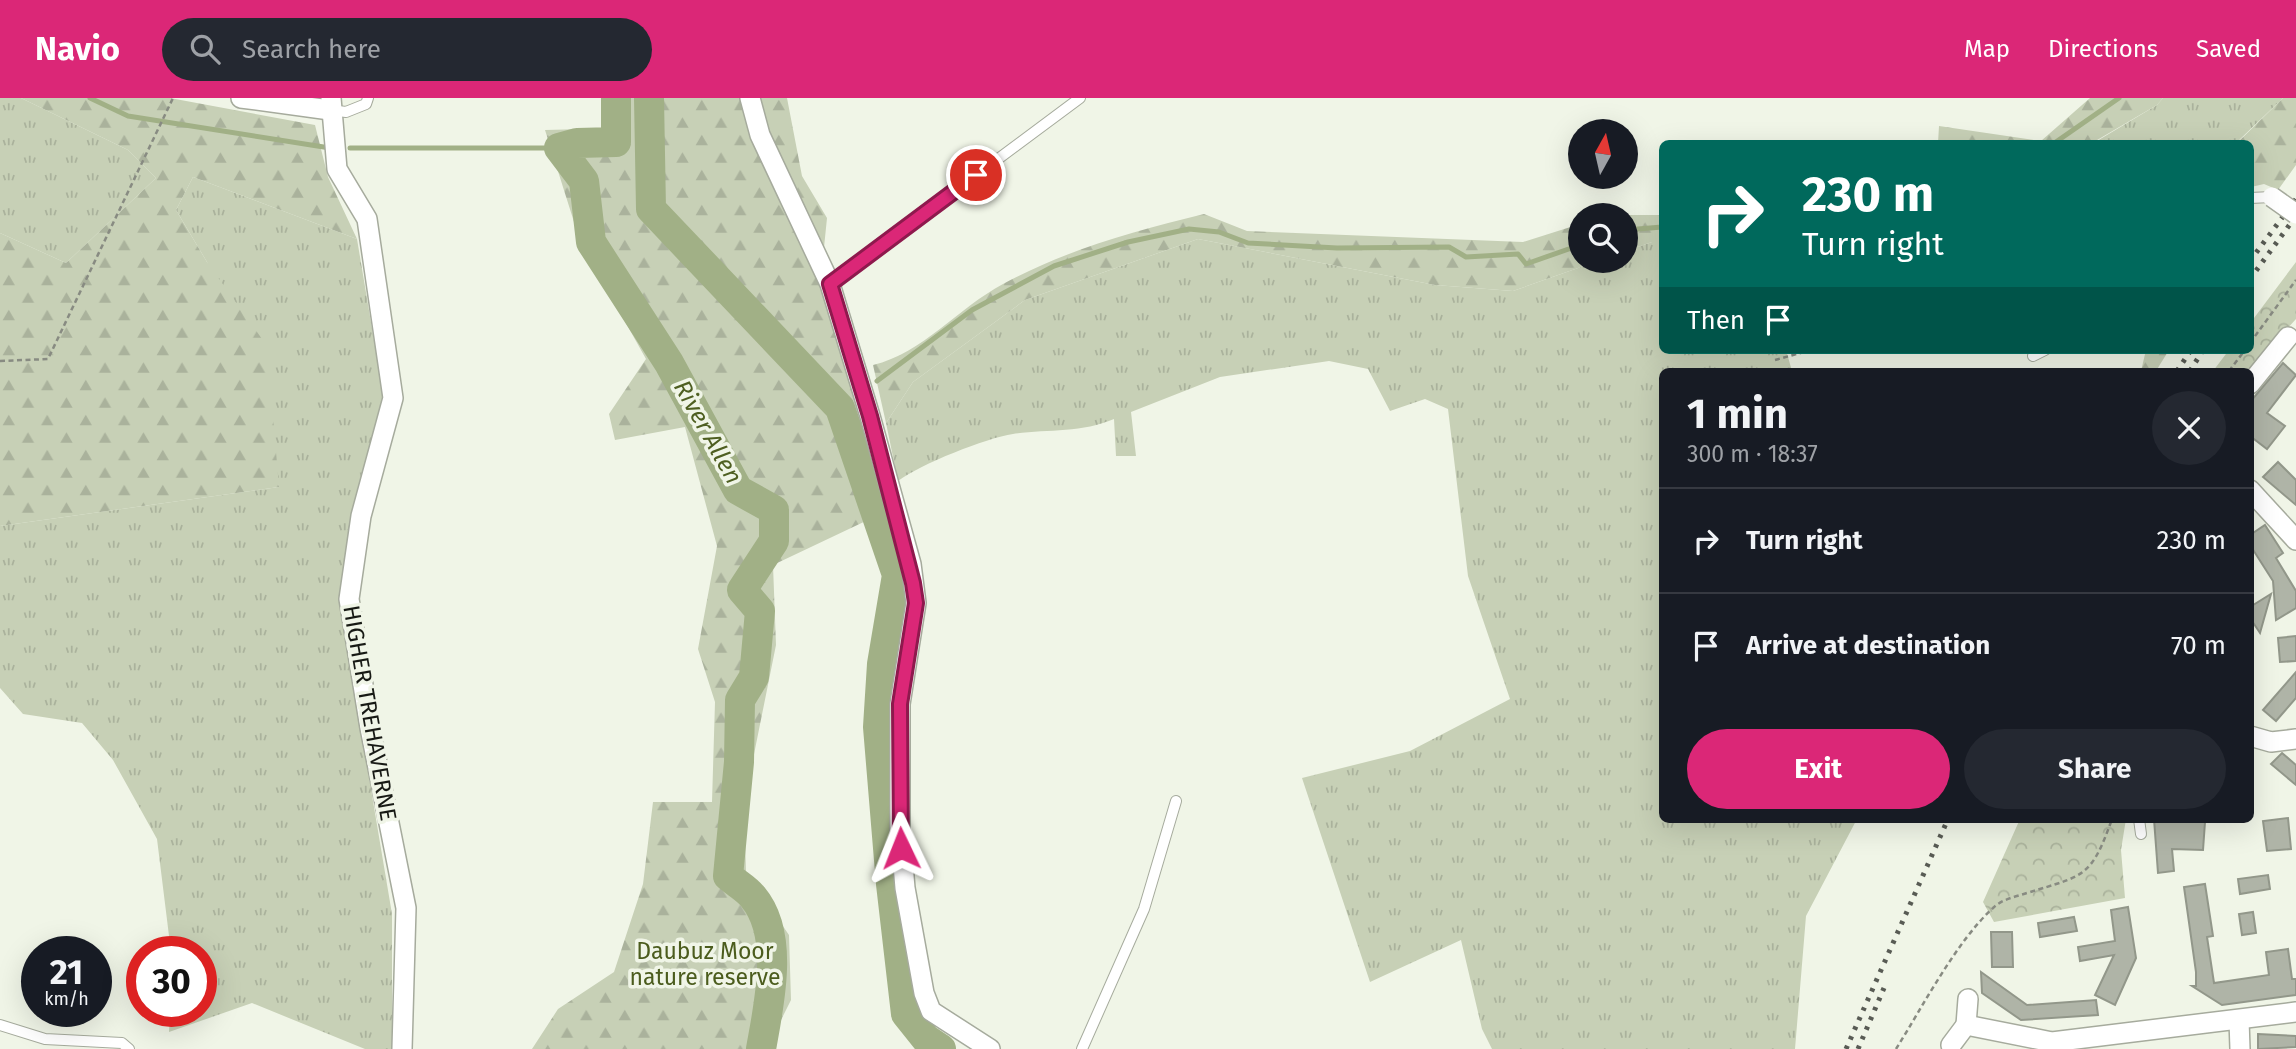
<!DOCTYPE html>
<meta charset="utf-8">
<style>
:root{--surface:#171b24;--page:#242831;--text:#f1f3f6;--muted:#9ea1a6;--line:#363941;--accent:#db2777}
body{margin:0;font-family:"Fira Sans",sans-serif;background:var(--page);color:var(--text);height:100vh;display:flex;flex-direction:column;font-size:26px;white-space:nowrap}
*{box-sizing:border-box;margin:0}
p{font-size:23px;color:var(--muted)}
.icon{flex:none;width:38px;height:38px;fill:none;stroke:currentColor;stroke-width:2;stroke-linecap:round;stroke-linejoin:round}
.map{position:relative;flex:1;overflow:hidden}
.panel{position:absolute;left:1659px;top:270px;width:595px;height:455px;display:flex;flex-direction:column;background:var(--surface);border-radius:10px;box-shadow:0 7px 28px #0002}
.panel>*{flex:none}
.banner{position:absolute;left:1659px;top:42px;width:595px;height:214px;border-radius:10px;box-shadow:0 7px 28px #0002;background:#00695c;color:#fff;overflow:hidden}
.needle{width:46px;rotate:8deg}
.tools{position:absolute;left:1568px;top:21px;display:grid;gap:14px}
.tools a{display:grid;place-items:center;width:70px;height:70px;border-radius:50%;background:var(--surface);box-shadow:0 7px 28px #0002;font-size:35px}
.speed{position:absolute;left:21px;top:838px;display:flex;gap:14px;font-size:35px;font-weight:700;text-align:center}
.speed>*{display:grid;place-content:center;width:91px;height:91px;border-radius:50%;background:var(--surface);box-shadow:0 7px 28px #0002;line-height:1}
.speed small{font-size:18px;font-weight:400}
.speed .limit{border:10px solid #d22;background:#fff;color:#111}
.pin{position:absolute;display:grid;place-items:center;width:60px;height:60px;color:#fff;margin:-30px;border:4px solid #fff;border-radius:50%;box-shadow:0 2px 7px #0007}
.me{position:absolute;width:77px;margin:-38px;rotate:358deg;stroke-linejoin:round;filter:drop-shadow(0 0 5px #0008)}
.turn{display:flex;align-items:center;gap:24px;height:147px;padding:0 28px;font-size:32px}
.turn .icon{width:91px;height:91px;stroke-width:2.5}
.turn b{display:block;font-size:49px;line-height:60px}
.then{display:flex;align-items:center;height:66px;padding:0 28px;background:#0003;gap:14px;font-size:26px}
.round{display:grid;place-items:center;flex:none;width:74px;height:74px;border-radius:37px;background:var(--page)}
.overview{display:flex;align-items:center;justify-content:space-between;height:119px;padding:0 28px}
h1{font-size:42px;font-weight:700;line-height:52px}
.cta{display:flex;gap:14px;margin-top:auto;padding:14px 28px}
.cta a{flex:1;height:80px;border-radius:42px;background:var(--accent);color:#fff;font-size:28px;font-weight:700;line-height:80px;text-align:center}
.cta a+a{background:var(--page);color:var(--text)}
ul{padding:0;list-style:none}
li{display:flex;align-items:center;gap:21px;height:105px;padding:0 28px;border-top:2px solid var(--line)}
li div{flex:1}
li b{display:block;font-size:26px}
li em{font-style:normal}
header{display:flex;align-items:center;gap:42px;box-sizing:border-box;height:98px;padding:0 35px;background:var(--accent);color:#fff}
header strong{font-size:33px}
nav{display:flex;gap:38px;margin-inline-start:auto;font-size:24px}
.search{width:490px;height:63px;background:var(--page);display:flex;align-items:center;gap:18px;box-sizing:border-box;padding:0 24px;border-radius:38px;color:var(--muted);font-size:26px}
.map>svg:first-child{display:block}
.grass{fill:url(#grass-tufts)}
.forest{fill:url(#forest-firs)}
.park{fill:url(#park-crowns)}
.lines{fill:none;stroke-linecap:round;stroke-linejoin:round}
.stream{stroke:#a1b086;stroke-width:5}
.river{stroke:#a1b086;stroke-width:30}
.building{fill:#afb4a7;stroke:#92978a;stroke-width:2}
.service-casing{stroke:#a6ab9d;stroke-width:12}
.minor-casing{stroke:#a6ab9d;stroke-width:22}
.path{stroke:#888b82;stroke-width:2.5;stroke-dasharray:5 3.5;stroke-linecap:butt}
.service{stroke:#fff;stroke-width:10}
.minor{stroke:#fff;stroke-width:19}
.rail{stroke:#585b54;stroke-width:5;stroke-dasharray:3.5 7;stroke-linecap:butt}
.minor-bridge-casing{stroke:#a6ab9d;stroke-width:22;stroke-linecap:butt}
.minor-bridge{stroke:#fff;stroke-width:19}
.route-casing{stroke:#8e194d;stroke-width:18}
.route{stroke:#db2777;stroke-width:12}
.labels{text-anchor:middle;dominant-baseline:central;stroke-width:7;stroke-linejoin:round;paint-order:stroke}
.street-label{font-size:23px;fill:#171914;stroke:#f0f5e7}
.park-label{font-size:23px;fill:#4b5c1d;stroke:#f0f5e7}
.water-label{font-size:24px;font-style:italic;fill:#4e5f21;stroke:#f0f5e7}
</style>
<header>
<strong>Navio</strong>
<div class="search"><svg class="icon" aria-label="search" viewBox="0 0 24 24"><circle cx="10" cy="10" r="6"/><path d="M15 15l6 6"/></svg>Search here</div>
<nav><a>Map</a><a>Directions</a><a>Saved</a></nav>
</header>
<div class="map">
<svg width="2296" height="951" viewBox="0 0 2296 951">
<defs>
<pattern id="grass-tufts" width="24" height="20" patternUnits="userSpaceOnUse" patternTransform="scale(1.75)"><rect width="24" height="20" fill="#c7d0b6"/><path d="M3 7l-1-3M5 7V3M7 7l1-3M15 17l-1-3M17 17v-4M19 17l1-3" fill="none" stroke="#aab29c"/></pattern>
<pattern id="forest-firs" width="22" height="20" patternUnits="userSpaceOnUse" patternTransform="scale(1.75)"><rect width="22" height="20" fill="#c7d0b6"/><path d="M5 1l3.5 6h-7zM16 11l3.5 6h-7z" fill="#aab29c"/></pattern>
<pattern id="park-crowns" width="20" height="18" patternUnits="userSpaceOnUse" patternTransform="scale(1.75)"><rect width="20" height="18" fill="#c7d0b6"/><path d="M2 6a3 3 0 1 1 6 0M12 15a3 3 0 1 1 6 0" fill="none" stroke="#aab29c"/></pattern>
</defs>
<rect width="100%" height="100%" fill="#f0f5e7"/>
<g class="grass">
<path d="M 0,0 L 21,0 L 128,52 L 156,80 L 66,165 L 0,135 Z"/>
<path d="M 2163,0 L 2283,0 L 2236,45 L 2092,46 L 2157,7 Z"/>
<path d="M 193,79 L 357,141 L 383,296 L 350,430 L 340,507 L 392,816 L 392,951 L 365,951 L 252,905 L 169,934 L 170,914 L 201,914 L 201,854 L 171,854 L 157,741 L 113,662 L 82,625 L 23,616 L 0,590 L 0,428 L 279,389 L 207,164 L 176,112 Z"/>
<path d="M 1198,141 L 1435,187 L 1513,193 L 1598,163 L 1626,163 L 1626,153 L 1652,144 L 1662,144 L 1662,252 L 1786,252 L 1792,273 L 1662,273 L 1662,721 L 1857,721 L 1806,818 L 1795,951 L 1492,951 L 1482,931 L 1461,842 L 1370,884 L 1302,680 L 1410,653 L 1510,601 L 1468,478 L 1448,311 L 1425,301 L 1390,313 L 1368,271 L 1329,263 L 1220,279 L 1131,314 L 1136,358 L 1116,358 L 1114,321 C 1082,335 1047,331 1013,336 C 986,340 921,366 898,383 L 886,325 L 913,284 L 1025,202 Z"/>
</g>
<g class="forest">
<path d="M 21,0 L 170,0 L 315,27 L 328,79 L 357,141 L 193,79 L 176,112 L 207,164 L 267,248 L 279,389 L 0,428 L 0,135 L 66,165 L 156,80 L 128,52 Z"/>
<path d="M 616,0 L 787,0 L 802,78 L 827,120 L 820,189 L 889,412 L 773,467 L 776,547 L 744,706 L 746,774 L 789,837 L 791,902 L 778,928 L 776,951 L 532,951 L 558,911 L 614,874 L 643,786 L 653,704 L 712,704 L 715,604 L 698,551 L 717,448 L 685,329 L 615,342 L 609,316 L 646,261 L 580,143 L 545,32 L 625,30 Z"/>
<path d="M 2090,0 L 2163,0 L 2157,7 L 2092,45 L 1938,45 L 1939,28 L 2041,43 Z"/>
<path d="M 2283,0 L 2296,0 L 2296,67 L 2278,92 L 2264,86 L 2251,89 L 2250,46 L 2236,46 Z"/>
<path d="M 1204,116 L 1247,133 L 1523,144 L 1580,126 L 1580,163 L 1598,163 L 1513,193 L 1435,187 L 1198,141 L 1025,202 L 913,284 L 886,325 L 873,267 C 923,255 958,210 1003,186 C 1066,152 1134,133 1204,116 Z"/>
<path d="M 1626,117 L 1662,117 L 1662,144 L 1652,144 L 1626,153 Z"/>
<path d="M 2146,252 L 2169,252 L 2156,273 L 2141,273 Z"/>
</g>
<g class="park">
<path d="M 2296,164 L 2296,221 L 2249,273 L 2213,273 L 2229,252 L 2250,252 L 2251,224 Z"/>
<path d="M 2020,721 L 2126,721 L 2121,752 L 2125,800 L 1994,824 L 1983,804 Z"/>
</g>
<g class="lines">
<g class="stream">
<path d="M 90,0 L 128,18 L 330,50"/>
<path d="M 2053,46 L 2119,0"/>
<path d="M 350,50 L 559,50"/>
<path d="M 1626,132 L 1662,129"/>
<path d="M 877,283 L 972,212 L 1054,168 L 1128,144 L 1189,131 L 1219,134 L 1248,145 L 1337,150 L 1449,149 L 1466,159 L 1518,156 L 1526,166 L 1580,147"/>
<path d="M 840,310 L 850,303"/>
</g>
<g class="river">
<path d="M 616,0 L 616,44 L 577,45 L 559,50 L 584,83 L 591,144 L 669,265 L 738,392 L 774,412 L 774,443 L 742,492 L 760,513 L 754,579 L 740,602 L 739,664 L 728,778 C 736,785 747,791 753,799 C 785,837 769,906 761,951"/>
<path d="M 649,0 L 651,111 L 840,310 L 897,477 L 882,566 L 878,629 L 891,786 L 906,916 L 926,941 L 941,951"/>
</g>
</g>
<g class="building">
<path d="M 2283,265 L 2296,277 L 2267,315 L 2285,328 L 2267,351 L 2250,338 L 2250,304 Z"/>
<path d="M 2278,364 L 2296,382 L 2296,407 L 2263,379 Z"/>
<path d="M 2265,427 L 2283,455 L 2276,460 L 2296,493 L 2296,510 L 2276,522 L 2273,483 L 2250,447 L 2250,437 Z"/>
<path d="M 2271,496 L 2260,535 L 2250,520 L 2250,509 Z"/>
<path d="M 2296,538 L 2296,563 L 2280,564 L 2278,540 Z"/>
<path d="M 2296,574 L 2296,600 L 2276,623 L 2263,612 Z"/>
<path d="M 2282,655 L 2296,667 L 2296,687 L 2271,666 Z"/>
<path d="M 2288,720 L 2291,751 L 2267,753 L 2263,723 Z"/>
<path d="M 2154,721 L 2205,724 L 2203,752 L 2172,751 L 2174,773 L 2158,775 Z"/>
<path d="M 2268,777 L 2270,791 L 2240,796 L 2238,781 Z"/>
<path d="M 2205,786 L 2213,838 L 2207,839 L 2214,885 L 2269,877 L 2266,854 L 2288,851 L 2292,881 L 2296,881 L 2296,897 L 2222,907 L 2192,888 L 2196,888 L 2196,874 L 2184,789 Z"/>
<path d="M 2128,809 L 2136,860 L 2115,907 L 2095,897 L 2114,857 L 2080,863 L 2078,849 L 2115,843 L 2111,812 Z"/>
<path d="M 2253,814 L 2256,835 L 2242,837 L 2239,816 Z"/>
<path d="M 2074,819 L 2077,833 L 2040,839 L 2038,825 Z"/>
<path d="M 1991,834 L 2012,834 L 2013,869 L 1992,869 Z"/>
<path d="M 1981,874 L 2027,907 L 2096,902 L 2098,917 L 2021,922 L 1982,895 Z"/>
<path d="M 2258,936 L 2296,938 L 2296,949 L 2258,951 Z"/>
</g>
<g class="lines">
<g class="service-casing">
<g id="service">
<path d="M 330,12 L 346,14 L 366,6 L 368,0"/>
<path d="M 2250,100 L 2272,99"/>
<path d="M 830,186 L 1080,0"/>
<path d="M 2033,258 L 2045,252"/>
<path d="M 2139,721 L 2141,736"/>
<path d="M 0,927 L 45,941 L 122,945 L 129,951"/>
<path d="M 1082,951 L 1144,811 L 1176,703"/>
</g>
</g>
<g class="minor-casing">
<g id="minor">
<path d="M 241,0 L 330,12"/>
<path d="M 331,0 L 337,71 L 367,121 L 393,300 L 361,418 L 349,501 L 370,630 L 406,810 L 402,951"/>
<path d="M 750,0 L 760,37 L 830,186 L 870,318 L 911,466 L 916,505 L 900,606 L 900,731 L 905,790 L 924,895 L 931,913 L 990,951"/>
<path d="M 2250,286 L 2288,239"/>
<path d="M 2250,392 L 2296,442"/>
<path d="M 2250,638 L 2271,644 L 2296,641"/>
<path d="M 2239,922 L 2240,951"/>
<path d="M 1966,927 L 1968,901"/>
<path d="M 1951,947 L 1966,927 L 2052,944 L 2296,914"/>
</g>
</g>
<g class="path">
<path d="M 2250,245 L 2296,182"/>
<path d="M 1775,262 L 1811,252"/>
<path d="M 0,263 L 48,261 L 173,0"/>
<path d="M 2229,273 L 2245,252"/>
<path d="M 1896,951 C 1923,908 1956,844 1993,810 C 2002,801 2015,799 2027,795 C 2085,777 2091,780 2112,721"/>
</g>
<use href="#service" class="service"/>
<use href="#minor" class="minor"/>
<g class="rail">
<path d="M 2250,163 L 2296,101"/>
<path d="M 2250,181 L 2296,118"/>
<path d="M 2177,273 L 2191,252"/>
<path d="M 2190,273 L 2203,252"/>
<path d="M 1846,951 L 1948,721"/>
<path d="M 1858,951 L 1884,890"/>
</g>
<g class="minor-bridge-casing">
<path id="minor-bridge" d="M 2272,99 L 2296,116"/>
</g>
<use href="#minor-bridge" class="minor-bridge"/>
</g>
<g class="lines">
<g class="route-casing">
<path id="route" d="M 901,750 L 900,606 L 916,505 L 913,485 L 870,318 L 830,186 L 976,77"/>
</g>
<use href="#route" class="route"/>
</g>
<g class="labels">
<g class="street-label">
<text transform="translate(370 615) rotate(80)">HIGHER TREHAVERNE</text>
</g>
<g class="park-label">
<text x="705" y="853">Daubuz Moor<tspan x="705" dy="26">nature reserve</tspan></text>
</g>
<g class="water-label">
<text transform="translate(708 334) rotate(61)">River Allen</text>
</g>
</g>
</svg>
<div class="tools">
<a><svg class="needle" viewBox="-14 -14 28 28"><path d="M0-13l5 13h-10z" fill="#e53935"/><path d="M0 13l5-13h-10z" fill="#9ea1a6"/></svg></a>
<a><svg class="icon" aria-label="search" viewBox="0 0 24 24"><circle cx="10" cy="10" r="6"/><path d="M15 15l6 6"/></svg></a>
</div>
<div class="speed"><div>21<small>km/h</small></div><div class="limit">30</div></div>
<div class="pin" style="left:976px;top:77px;background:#d93025"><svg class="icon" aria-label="arrive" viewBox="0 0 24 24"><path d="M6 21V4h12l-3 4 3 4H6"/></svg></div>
<svg class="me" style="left:901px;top:750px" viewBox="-20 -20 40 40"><path d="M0-17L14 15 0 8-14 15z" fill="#db2777" stroke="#fff" stroke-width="4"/></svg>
<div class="banner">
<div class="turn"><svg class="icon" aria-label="right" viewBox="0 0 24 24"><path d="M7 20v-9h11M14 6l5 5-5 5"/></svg><div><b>230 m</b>Turn right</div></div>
<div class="then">Then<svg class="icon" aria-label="arrive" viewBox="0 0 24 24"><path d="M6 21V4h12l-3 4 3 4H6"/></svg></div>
</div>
<section class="panel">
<div class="overview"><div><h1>1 min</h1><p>300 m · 18:37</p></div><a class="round"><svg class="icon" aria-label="close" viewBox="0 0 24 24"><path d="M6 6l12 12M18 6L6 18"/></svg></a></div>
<ul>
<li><svg class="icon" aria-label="right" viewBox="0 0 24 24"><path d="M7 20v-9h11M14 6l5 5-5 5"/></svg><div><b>Turn right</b></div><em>230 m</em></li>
<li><svg class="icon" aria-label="arrive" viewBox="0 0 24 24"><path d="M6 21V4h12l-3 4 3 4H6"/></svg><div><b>Arrive at destination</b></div><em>70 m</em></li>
</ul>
<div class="cta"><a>Exit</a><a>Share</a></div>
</section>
</div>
